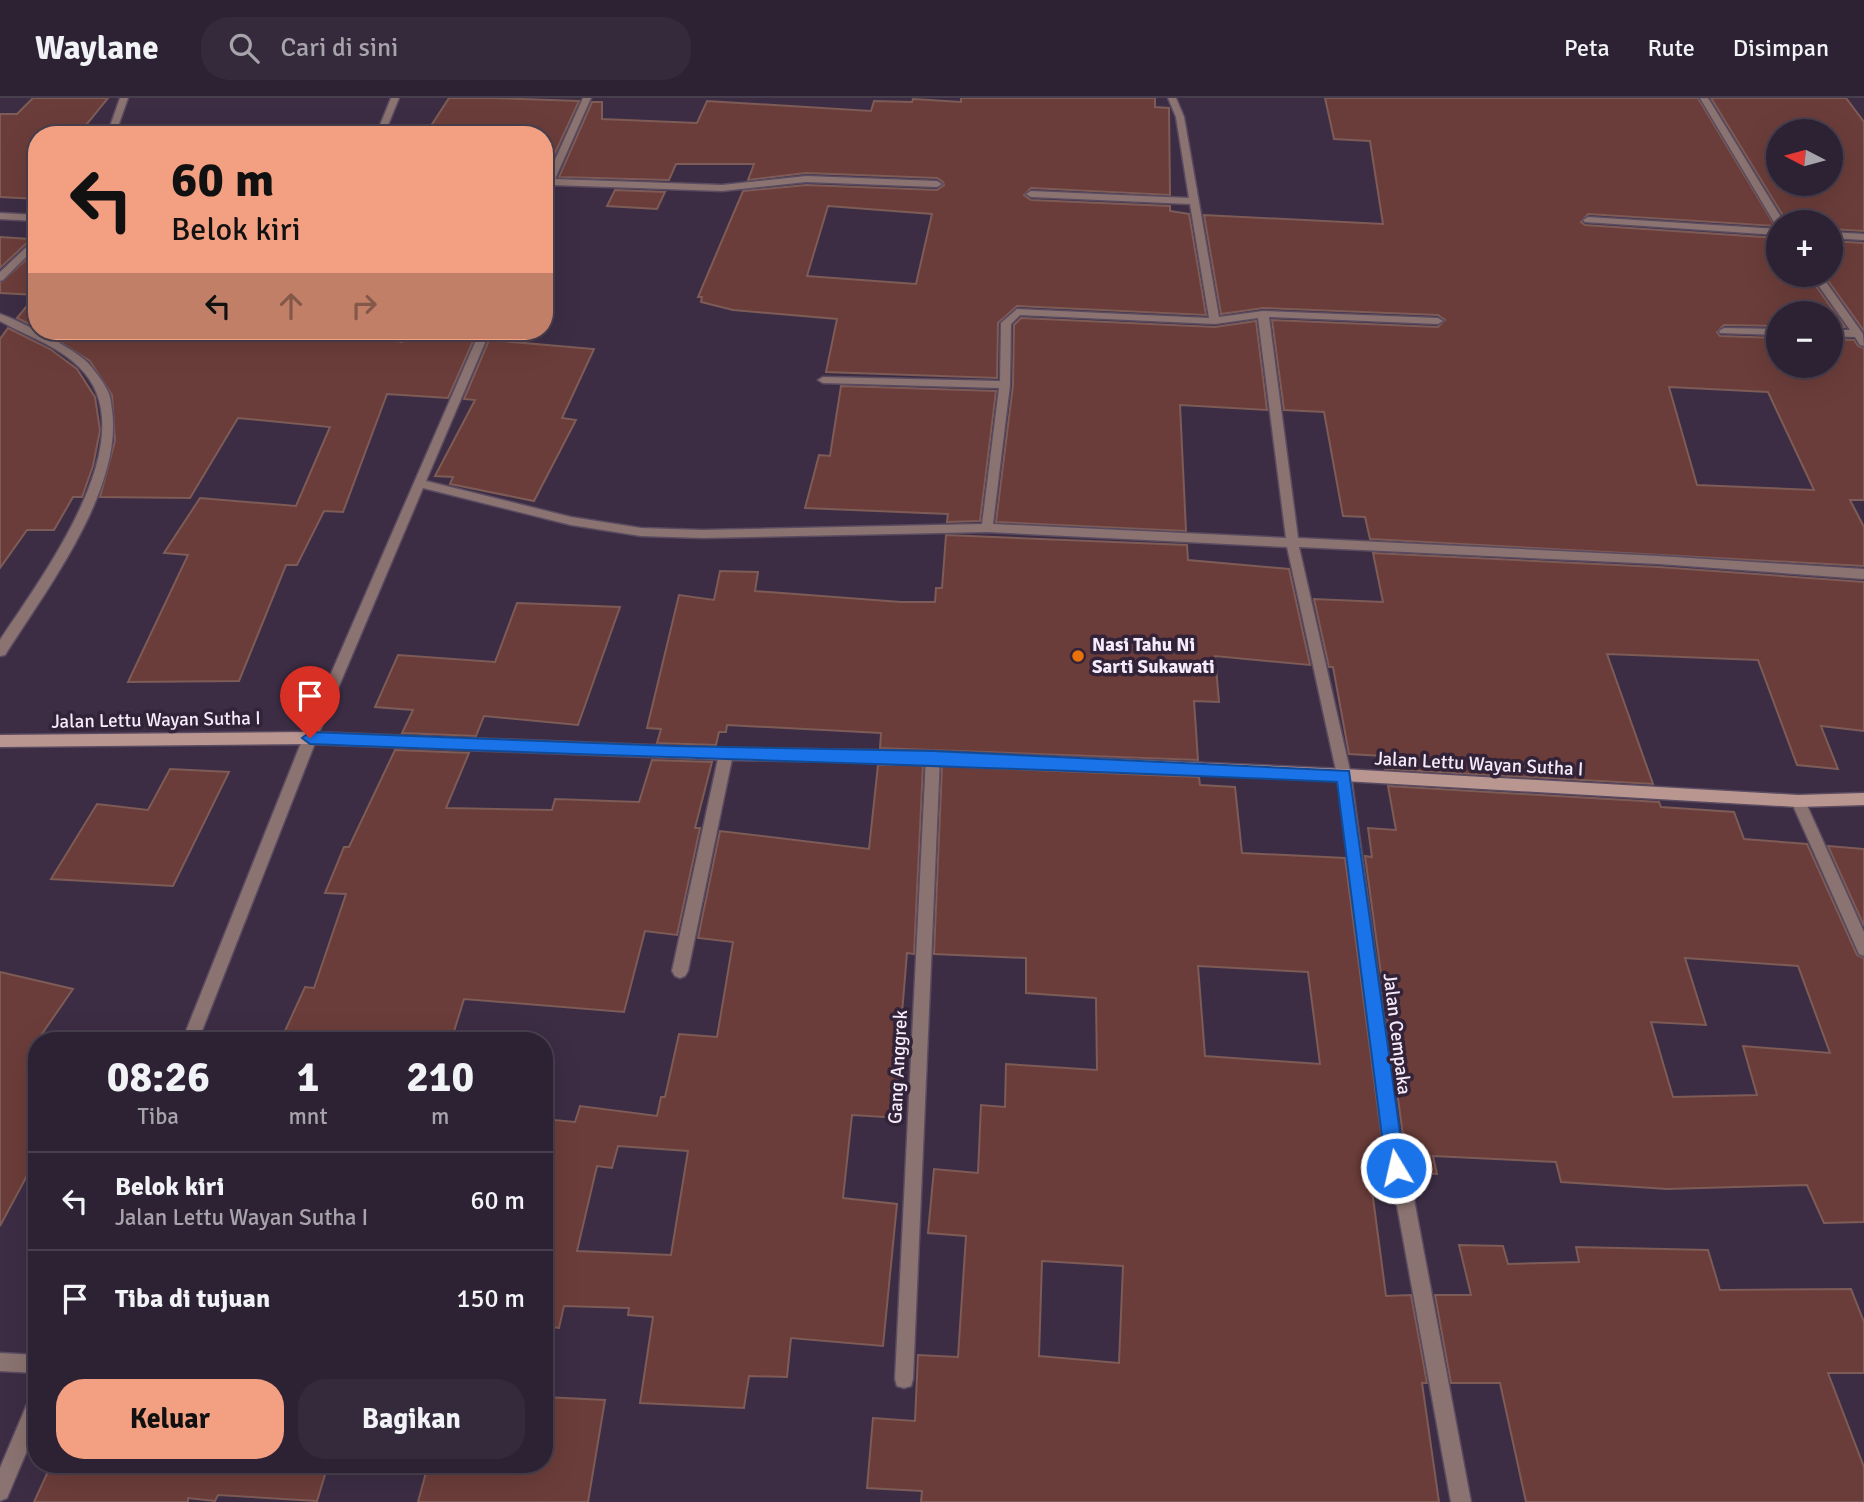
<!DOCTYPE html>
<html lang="id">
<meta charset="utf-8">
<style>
:root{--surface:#2d2233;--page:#352a3b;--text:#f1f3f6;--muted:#a7a4ac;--line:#483f4e;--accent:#f39f82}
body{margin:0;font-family:Signika,sans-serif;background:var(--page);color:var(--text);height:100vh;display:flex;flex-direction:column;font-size:26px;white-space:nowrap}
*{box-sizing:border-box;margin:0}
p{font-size:23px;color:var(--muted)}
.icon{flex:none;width:38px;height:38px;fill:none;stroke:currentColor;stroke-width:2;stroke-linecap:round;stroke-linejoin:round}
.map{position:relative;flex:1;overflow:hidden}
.panel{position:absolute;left:28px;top:934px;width:525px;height:441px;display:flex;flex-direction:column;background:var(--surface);border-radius:28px;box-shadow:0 7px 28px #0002,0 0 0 2px var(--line)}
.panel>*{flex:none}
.guide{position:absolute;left:28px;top:28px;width:525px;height:214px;border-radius:28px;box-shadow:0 7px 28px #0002,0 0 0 2px var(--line);background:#f39f82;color:#111;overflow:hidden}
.needle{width:46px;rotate:276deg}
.controls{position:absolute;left:1766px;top:21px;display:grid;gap:14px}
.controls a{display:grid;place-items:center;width:77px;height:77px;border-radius:50%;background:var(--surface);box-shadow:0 7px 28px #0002,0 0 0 2px var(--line);font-size:35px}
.pin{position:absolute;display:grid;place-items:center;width:60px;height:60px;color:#fff;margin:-72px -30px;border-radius:50% 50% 50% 0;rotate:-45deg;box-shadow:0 0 7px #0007}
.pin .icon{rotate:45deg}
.me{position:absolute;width:77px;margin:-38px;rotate:351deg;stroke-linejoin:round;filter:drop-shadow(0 0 5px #0008)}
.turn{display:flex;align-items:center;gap:24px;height:147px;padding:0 28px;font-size:32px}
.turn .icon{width:91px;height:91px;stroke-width:2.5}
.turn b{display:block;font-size:49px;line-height:60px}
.lanes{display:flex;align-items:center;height:66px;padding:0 28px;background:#0003;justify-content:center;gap:35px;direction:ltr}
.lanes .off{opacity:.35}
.eta{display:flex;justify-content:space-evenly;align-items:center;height:119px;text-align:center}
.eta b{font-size:42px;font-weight:700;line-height:49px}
.action{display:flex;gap:14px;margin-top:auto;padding:14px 28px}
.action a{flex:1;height:80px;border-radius:28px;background:var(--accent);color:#111;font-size:28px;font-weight:700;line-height:80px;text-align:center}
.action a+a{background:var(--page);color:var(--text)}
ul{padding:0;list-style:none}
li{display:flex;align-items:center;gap:21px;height:98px;padding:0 28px;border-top:2px solid var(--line)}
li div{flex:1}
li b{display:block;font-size:26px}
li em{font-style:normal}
header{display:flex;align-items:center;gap:42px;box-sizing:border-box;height:98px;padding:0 35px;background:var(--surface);border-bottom:2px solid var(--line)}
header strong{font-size:33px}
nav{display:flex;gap:38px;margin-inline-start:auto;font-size:24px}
.search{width:490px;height:63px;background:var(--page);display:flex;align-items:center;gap:18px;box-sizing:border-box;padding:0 24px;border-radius:28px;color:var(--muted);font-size:26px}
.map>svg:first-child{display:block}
.building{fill:#6b3d3a;stroke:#7d5b57;stroke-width:2;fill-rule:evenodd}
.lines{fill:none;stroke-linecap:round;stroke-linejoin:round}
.lane-casing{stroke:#5a4b61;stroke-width:3}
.street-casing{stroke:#5a4b61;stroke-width:3}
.secondary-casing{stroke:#5a4b61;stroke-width:3}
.lane{fill:#8a7370;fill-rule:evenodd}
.street{fill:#8a7370;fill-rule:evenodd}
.secondary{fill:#ba9691;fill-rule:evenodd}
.route{fill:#1a73e8;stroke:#114b97;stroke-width:2}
.food-dot{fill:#e8710a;stroke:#322339;stroke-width:2.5}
.labels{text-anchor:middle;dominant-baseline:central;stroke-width:7;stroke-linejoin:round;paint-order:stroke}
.poi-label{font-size:19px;font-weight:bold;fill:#f5ebfa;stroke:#322339;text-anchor:start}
.street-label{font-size:19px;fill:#f5ebfa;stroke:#322339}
</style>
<header>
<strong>Waylane</strong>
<div class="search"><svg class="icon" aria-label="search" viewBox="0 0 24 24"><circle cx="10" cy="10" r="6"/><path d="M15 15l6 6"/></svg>Cari di sini</div>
<nav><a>Peta</a><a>Rute</a><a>Disimpan</a></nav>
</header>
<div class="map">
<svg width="1864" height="1404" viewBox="0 0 1864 1404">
<rect width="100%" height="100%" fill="#3c2d44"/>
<g class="building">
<path d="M 33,0 L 108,0 L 78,37 L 37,37 L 37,101 L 0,99 L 0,16 L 17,16 Z"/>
<path d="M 449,0 L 493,0 L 579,3 L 544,79 L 544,37 L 425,37 Z"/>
<path d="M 961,0 L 1155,0 L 1155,9 L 1169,10 L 1170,97 L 1031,90 L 1024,97 L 1031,102 L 1170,108 L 1170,113 L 1189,116 L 1206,217 L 1017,208 L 998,225 L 997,280 L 826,274 L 837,221 L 733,212 L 701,204 L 702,199 L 698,199 L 743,93 L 806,87 L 937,92 L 944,87 L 943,84 L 937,80 L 806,75 L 748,82 L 754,66 L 676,66 L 669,82 L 559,79 L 592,4 L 602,4 L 602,21 L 697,25 L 707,3 L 871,13 L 874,3 L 912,4 L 913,1 L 961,4 ZM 828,108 L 932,116 L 916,186 L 807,178 Z"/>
<path d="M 1325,0 L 1698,0 L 1775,128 L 1588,116 L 1581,124 L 1585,127 L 1778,140 L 1778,177 L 1808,177 L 1845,229 L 1830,229 L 1830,215 L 1778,215 L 1778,228 L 1724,227 L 1717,234 L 1720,238 L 1778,240 L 1778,268 L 1830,268 L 1830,241 L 1854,242 L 1858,248 L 1864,250 L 1864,402 L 1850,402 L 1864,429 L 1864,468 L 1370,441 L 1365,419 L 1343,418 L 1324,314 L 1284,312 L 1272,222 L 1438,229 L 1445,222 L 1438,217 L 1263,210 L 1221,216 L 1204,117 L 1383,126 L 1370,43 L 1334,41 ZM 1669,289 L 1768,294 L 1814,392 L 1697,387 Z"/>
<path d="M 1711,0 L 1846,0 L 1864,24 L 1864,133 L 1830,131 L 1830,124 L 1787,124 ZM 1778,33 L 1830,33 L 1830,86 L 1778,86 Z"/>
<path d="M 615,92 L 665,94 L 657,111 L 607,108 Z"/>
<path d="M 0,139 L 31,141 L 0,170 Z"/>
<path d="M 1830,143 L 1864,145 L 1864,233 L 1824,177 L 1830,177 Z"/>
<path d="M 37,152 L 37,230 L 17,220 L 36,197 L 0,195 L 0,185 Z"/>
<path d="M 1021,220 L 1215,229 L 1256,223 L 1267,312 L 1180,307 L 1186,433 L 996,424 L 1013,287 L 1014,227 Z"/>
<path d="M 8,230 L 50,251 L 77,271 L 95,299 L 100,332 L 93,368 L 82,399 L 73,399 L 54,432 L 27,432 L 0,470 L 0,241 Z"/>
<path d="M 43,233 L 327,233 L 402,244 L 407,234 L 474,241 L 448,300 L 387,296 L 343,414 L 324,413 L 297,467 L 286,467 L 239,583 L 128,584 L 188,457 L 164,455 L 200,400 L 296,408 L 330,329 L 238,320 L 190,400 L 100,399 L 115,343 L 112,297 L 90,263 Z"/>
<path d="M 489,242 L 594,251 L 562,320 L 576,322 L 534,403 L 450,386 L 453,379 L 435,378 L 475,302 L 464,301 Z"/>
<path d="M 841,288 L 996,293 L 980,423 L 947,424 L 948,416 L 805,410 L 819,357 L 830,358 Z"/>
<path d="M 946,437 L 1187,447 L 1188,462 L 1289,471 L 1310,567 L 1215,558 L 1219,604 L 1194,603 L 1198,662 L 880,650 L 881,635 L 727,627 L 726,634 L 719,634 L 716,647 L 657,645 L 661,631 L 647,630 L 679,497 L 714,502 L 720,473 L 758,474 L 755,493 L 901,504 L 935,504 L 936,490 L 942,490 Z"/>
<path d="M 1373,455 L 1659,469 L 1864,484 L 1864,633 L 1821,628 L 1838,671 L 1797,667 L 1758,562 L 1607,556 L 1653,686 L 1385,671 L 1383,658 L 1349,656 L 1333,569 L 1329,569 L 1314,501 L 1383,504 Z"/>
<path d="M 517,505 L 620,509 L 578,627 L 484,618 L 476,638 L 402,635 L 413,612 L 375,609 L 398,557 L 495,564 Z"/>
<path d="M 395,652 L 469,655 L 446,710 L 552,712 L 555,701 L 639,704 L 652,662 L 712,664 L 695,730 L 700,730 L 677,837 L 645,833 L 624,914 L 464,901 L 451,943 L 347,943 L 284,935 L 305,889 L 314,890 L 346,796 L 325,795 L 344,749 L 349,749 Z"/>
<path d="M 878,667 L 923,667 L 914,856 L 907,855 L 901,927 L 907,927 L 900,1020 L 852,1017 L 843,1100 L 897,1106 L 883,1248 L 791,1240 L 787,1279 L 749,1278 L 744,1310 L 640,1305 L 653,1219 L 628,1217 L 629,1210 L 564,1208 L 559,1230 L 544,1228 L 544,1021 L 575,1024 L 580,1008 L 657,1018 L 661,999 L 665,999 L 679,936 L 717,939 L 733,844 L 698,840 L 720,733 L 869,751 ZM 618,1048 L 688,1053 L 671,1157 L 577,1153 L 597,1068 L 612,1070 Z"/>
<path d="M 942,668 L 1199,679 L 1200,687 L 1235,689 L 1242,755 L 1345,760 L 1386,1073 L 1381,1072 L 1382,1078 L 1370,1077 L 1386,1198 L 1411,1197 L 1427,1285 L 1422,1285 L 1439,1404 L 921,1404 L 922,1393 L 867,1390 L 873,1320 L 915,1323 L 918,1257 L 958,1259 L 966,1138 L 928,1135 L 934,1071 L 978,1075 L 981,1007 L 1005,1009 L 1006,966 L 1097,972 L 1096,900 L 1026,895 L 1026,860 L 934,856 ZM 1198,868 L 1308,874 L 1320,966 L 1205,958 ZM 1042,1163 L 1123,1168 L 1119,1265 L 1039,1258 Z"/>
<path d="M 170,671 L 229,674 L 173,788 L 51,781 L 97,706 L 148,712 Z"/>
<path d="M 1388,688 L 1659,704 L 1661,709 L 1734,714 L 1744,741 L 1807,746 L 1857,857 L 1864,860 L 1864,1124 L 1824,1125 L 1807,1087 L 1667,1091 L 1561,1084 L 1556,1064 L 1433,1058 L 1437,1076 L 1408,1074 L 1365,758 L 1372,759 L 1368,730 L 1396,732 ZM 1685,860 L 1798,868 L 1830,955 L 1743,948 L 1757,997 L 1673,999 L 1651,924 L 1706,927 Z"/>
<path d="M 1828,748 L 1864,751 L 1864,828 Z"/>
<path d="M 0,874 L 73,891 L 37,943 L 37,1059 L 0,1128 Z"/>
<path d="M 1459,1147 L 1503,1148 L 1508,1166 L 1579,1164 L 1576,1149 L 1708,1152 L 1720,1192 L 1851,1191 L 1864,1224 L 1864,1275 L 1828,1275 L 1864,1369 L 1864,1404 L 1526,1404 L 1500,1285 L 1451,1285 L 1435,1197 L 1471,1197 Z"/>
<path d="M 544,1299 L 605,1302 L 588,1404 L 418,1404 L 428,1367 L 544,1367 Z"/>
<path d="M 51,1367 L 328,1367 L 317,1403 L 218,1397 L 215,1403 L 188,1400 L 188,1404 L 34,1404 Z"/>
</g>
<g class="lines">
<g class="lane-casing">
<path id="lane" d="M 0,216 C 20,223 74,250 88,265 C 95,273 106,287 109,296 C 111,301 111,307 112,312 C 123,392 46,492 5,557 L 0,558 L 0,542 C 40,481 150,337 79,269 C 58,248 25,237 0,223 Z"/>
</g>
<g class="street-casing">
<g id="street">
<path d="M 120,0 L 128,0 L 115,37 L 107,37 Z"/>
<path d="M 391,0 L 399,0 L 384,37 L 376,37 Z"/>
<path d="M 583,0 L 591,0 L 555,81 L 722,87 L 806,78 L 937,83 L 942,86 L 937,89 L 806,84 L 722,93 L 553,87 L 549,97 L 544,100 L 544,86 Z"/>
<path d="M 1168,0 L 1176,0 L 1184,19 L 1219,219 L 1263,213 L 1438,220 L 1443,223 L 1438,226 L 1269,219 L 1298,440 L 1659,458 L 1864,471 L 1864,481 L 1659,466 L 1299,449 L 1351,677 L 1404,1070 L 1412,1091 L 1471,1404 L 1451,1404 L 1394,1091 L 1388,1070 L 1337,677 L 1287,449 L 987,434 L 702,440 L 641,438 L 571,427 L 423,390 L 317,640 L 198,943 L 182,943 L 303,640 L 480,233 L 490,233 L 426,383 L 571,419 L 641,430 L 702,432 L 982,426 L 999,290 L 823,285 L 818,282 L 823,279 L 1000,283 L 1001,225 L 1017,211 L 1209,220 L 1190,106 L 1031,99 L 1026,96 L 1031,93 L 1189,100 L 1176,19 ZM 1020,217 L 1215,226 L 1258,220 L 1286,440 L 993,426 L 1010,287 L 1011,226 Z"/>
<path d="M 1700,0 L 1708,0 L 1784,124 L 1778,124 L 1778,127 L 1774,124 Z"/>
<path d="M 0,115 L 37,117 L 37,123 L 0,121 Z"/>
<path d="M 1588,119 L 1778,131 L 1778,137 L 1585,124 L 1583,122 Z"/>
<path d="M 1830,134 L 1864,136 L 1864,142 L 1830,140 Z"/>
<path d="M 37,139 L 37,148 L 3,182 L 0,183 L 0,174 Z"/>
<path d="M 1811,177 L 1821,177 L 1863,236 L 1864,248 L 1860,247 L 1855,239 L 1830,238 L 1830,232 L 1850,232 Z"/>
<path d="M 1724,230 L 1778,231 L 1778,237 L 1720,235 L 1719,233 Z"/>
<path d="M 726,650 L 731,652 L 733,656 L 688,873 L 685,878 L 680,880 L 675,878 L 672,873 L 719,656 L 721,652 Z"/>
<path d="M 933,653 L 938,655 L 940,659 L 913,1281 L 911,1288 L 904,1290 L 897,1288 L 895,1281 L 926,659 L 928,655 Z"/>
<path d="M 1798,697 L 1803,699 L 1805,703 L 1864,834 L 1864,858 L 1859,856 L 1791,703 L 1793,699 Z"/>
<path d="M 0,1255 L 37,1257 L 37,1275 L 0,1273 Z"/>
<path d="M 37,1297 L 37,1329 L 7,1400 L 0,1403 L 0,1370 L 30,1299 Z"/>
</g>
</g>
<g class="secondary-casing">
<path id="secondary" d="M 310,634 L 726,650 L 933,653 L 1344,671 L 1798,697 L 1864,695 L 1864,707 L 1798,709 L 1344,683 L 933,665 L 726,662 L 310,646 L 0,649 L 0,637 Z"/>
</g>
<use href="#lane" class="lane"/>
<use href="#street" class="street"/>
<use href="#secondary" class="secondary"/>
</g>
<path class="route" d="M 310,634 L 673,648 L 933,653 L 1349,673 L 1405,1070 L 1402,1076 L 1396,1079 L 1389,1076 L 1386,1070 L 1337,684 C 994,668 652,660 310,646 L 302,640 Z"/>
<circle class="food-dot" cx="1078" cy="558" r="7"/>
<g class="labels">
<g class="poi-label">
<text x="1092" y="547">Nasi Tahu Ni<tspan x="1092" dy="22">Sarti Sukawati</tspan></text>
</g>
<g class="street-label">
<text transform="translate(156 622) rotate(-1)">Jalan Lettu Wayan Sutha I</text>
<text transform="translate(1479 666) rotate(3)">Jalan Lettu Wayan Sutha I</text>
<text transform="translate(1397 936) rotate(83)">Jalan Cempaka</text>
<text transform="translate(898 969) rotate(-87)">Gang Anggrek</text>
</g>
</g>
</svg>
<div class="controls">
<a><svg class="needle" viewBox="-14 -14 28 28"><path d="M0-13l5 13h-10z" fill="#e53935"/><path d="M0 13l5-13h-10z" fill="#a7a4ac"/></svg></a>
<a>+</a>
<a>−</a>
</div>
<div class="pin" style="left:310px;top:640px;background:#d93025"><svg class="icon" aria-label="arrive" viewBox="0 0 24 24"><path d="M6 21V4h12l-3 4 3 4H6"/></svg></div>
<svg class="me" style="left:1396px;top:1070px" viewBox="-20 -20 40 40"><circle r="17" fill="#1a73e8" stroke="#fff" stroke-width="3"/><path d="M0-11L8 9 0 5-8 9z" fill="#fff"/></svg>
<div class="guide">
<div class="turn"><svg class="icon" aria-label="left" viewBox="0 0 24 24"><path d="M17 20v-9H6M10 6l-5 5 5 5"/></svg><div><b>60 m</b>Belok kiri</div></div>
<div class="lanes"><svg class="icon" aria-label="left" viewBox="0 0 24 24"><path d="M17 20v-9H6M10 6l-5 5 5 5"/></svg><svg class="icon off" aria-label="ahead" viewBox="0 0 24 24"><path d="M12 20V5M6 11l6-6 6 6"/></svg><svg class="icon off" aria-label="right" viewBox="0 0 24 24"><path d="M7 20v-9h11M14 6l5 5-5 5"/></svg></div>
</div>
<section class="panel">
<div class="eta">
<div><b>08:26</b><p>Tiba</p></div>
<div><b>1</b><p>mnt</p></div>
<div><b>210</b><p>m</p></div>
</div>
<ul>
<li><svg class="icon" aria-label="left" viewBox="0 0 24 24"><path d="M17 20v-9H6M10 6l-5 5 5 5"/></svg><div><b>Belok kiri</b><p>Jalan Lettu Wayan Sutha I</p></div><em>60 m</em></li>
<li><svg class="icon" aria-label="arrive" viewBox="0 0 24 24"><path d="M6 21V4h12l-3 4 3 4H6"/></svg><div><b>Tiba di tujuan</b></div><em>150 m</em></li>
</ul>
<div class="action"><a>Keluar</a><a>Bagikan</a></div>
</section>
</div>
